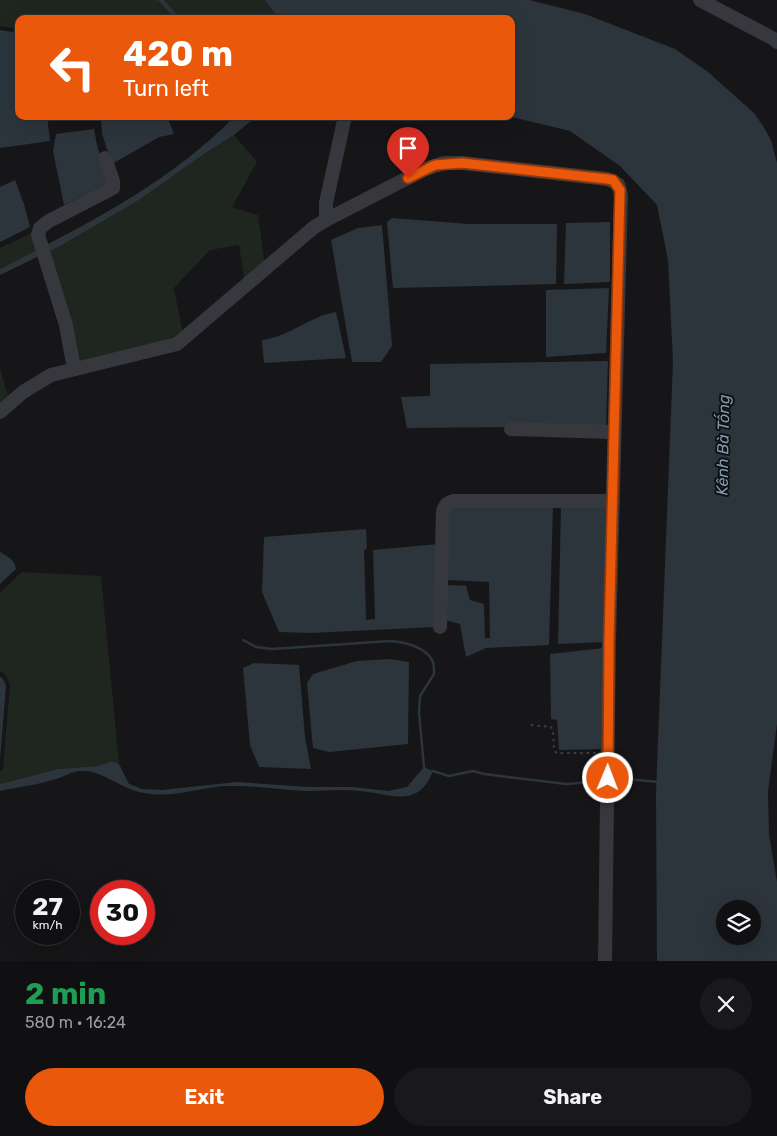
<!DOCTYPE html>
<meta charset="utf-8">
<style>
:root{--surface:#101012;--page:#19191b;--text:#f1f3f6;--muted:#9c9d9f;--line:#303032;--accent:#ea580c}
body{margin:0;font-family:Rubik,sans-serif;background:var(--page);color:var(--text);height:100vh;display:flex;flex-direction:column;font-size:19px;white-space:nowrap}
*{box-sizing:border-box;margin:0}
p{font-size:16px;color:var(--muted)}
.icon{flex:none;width:28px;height:28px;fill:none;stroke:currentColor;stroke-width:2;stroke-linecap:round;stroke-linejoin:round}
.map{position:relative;height:961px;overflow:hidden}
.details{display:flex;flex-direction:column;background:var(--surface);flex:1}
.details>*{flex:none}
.hud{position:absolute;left:15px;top:15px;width:500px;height:105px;border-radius:10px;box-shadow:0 5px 20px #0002,0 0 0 1px var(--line);background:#ea580c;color:#fff;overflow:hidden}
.buttons{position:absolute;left:716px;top:900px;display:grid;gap:10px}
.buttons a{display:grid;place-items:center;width:45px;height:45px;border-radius:50%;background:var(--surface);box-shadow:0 5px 20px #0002,0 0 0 1px var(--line);font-size:25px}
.speed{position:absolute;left:15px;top:880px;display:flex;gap:10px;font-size:25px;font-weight:700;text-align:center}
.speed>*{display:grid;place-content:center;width:65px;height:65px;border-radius:50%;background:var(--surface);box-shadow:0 5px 20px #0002,0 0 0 1px var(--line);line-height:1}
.speed small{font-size:12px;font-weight:400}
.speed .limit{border:8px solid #d22;background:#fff;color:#111}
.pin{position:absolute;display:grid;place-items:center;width:42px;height:42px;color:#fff;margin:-51px -21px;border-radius:50% 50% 50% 0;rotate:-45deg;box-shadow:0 0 5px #0007}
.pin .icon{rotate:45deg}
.me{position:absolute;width:55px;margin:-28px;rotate:1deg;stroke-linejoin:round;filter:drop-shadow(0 0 4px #0008)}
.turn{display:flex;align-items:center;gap:18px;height:105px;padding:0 25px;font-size:22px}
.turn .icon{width:65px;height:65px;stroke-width:2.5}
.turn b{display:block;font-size:35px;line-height:42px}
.round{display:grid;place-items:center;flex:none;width:52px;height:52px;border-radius:26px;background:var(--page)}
.summary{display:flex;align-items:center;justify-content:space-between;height:85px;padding:0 25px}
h1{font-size:30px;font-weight:700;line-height:38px;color:#1e9e55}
.cta{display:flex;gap:10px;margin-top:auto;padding:10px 25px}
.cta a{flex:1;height:58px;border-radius:30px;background:var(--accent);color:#fff;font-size:20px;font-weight:700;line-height:58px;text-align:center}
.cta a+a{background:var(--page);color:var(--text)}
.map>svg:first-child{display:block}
.green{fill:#1e261f}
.water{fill:#2c353c;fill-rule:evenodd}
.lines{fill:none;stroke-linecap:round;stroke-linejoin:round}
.stream{stroke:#2c353c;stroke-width:2.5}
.path{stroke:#3d3f44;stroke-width:2;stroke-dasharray:2.5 4;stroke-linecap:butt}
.minor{stroke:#37383d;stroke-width:14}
.route-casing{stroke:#983908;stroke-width:12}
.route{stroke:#ea580c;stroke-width:9}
.labels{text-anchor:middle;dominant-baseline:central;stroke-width:4;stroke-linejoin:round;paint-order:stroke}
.water-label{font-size:16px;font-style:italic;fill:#7f9bb3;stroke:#111113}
</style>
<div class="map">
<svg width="777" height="961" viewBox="0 0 777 961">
<rect width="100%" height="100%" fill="#161618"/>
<g class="green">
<path d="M 0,0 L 158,0 L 175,19 L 19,19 L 19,29 L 0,26 Z"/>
<path d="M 164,0 L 265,0 L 279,19 L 181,19 Z"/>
<path d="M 234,135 L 257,162 L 232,207 L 258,215 L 265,265 L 245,283 L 239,245 L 210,250 L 174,288 L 183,335 L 76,365 L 46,252 L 62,245 L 139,200 L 204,154 Z"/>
<path d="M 34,232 L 37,250 L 0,269 L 0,248 Z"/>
<path d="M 0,369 L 9,399 L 0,407 Z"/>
<path d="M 22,572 L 101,576 L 119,764 L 111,761 L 99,766 L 58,769 L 0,784 L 0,772 L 3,769 L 10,685 L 6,675 L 0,671 L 0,593 Z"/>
</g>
<g class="water">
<path d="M 158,0 L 164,0 L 181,19 L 175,19 Z"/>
<path d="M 265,0 L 529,0 L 585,14 L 675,49 L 708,72 L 754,113 L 763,126 L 771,140 L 777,163 L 777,724 L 768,791 L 769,835 L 777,882 L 777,961 L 657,961 L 656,793 L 673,362 L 668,260 L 657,205 L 620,166 L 570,131 L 508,116 L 511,116 L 511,19 L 279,19 ZM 725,909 L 752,909 L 752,936 L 725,936 Z"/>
<path d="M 0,30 L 19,33 L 19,116 L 47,116 L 50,141 L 0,148 Z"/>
<path d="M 101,116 L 167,116 L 174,134 L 159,137 L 112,164 L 102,134 Z"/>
<path d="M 235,116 L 257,116 L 234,135 L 204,154 L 139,200 L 62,245 L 0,275 L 0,269 C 83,226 169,184 235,116 Z"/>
<path d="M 94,129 L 97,145 L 108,183 L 64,205 L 53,151 L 56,134 Z"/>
<path d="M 15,180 L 24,204 L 30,227 L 0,242 L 0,187 Z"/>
<path d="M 392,218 L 469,224 L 557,224 L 556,284 L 393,288 L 387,222 Z"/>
<path d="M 610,222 L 610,282 L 564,284 L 566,223 Z"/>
<path d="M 382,225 L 392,346 L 381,362 L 352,362 L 331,240 L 358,228 Z"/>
<path d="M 609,288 L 606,353 L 546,357 L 546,290 Z"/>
<path d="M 336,312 L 346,358 L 264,363 L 262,340 C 289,337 310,316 336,312 Z"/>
<path d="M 608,361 L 606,426 L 407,428 L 401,397 L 430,396 L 430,364 Z"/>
<path d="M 454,505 L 553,506 L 549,645 L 486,648 L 466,657 L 460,624 L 445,620 L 446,585 L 466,586 L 470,600 L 484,604 L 485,638 L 490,638 L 489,582 L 446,580 L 447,515 Z"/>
<path d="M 561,506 L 609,507 L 605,642 L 558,644 Z"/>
<path d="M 366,529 L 367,548 L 364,550 L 366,620 L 375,619 L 373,550 L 439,544 L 434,627 L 311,633 L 279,632 L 262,592 L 264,537 Z"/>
<path d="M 0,552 C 7,556 15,560 16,569 L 0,584 Z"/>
<path d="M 604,648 L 603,749 L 559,750 L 557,720 L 551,719 L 550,654 Z"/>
<path d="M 390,659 L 409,662 L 408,744 L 329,752 L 313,748 L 307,683 L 313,674 L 357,661 Z"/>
<path d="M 254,663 L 299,665 L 305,737 L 311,769 L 259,767 L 250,745 L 243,668 Z"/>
<path d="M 0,677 L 3,679 L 6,686 L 0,759 Z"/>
<path d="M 111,761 L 119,764 L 129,784 L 142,789 L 162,790 L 237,782 L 307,787 L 353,787 L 388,791 L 407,787 L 424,767 L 433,771 C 428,784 421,793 408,796 C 390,798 376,792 359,791 C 342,789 324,791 306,791 C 282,790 258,786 234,786 C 204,785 175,799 144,793 C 123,790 103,771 84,771 C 73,770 66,776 56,779 C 38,785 18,787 0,791 L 0,784 L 58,769 L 99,766 Z"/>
</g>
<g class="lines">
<g class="stream">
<path d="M 243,640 L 256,647 L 272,649 L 390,641 C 404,642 427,647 433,662 C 434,665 434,671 434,674 L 420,696 L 419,712 L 424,767"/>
<path d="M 433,771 L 449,776 L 473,771 L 484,774 L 566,784 L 604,781"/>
<path d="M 612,780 L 625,779 L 659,782"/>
</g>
<path class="path" d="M 531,725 L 551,727 L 553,730 L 554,751 L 557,753 L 596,753"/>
<g class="minor">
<path d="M 700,0 L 774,39 L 777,42"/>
<path d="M 326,220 L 326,203 L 345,116"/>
<path d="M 74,369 L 66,325 L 38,235 L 40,228 L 49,221 L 113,188 L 113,181 L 105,158"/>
<path d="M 0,412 L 23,392 L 51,375 L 177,344 L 313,228 L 326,220 L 425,169 L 444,163 L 462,163 L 607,179 L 618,184 L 621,195 L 609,640 L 605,961"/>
<path d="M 511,429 L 613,432"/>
<path d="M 440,627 L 443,511 C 445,505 447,503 454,501 L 613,501"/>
</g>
</g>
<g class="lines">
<g class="route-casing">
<path id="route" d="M 408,178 L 435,165 L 462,163 L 607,179 L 613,180 L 620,190 L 609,640 L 608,778"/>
</g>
<use href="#route" class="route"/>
</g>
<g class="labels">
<g class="water-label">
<text transform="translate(723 445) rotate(-89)">Kênh Bà Tống</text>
</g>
</g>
</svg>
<div class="buttons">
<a><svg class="icon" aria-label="layers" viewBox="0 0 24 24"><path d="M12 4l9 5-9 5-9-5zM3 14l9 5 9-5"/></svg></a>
</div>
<div class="speed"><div>27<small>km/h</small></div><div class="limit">30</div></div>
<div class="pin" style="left:408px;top:178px;background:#d93025"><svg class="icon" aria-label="arrive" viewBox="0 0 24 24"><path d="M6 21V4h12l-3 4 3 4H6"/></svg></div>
<svg class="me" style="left:608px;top:778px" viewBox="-20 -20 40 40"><circle r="17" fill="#ea580c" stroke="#fff" stroke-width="3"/><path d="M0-11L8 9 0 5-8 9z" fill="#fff"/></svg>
<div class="hud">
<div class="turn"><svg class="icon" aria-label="left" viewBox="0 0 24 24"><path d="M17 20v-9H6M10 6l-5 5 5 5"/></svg><div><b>420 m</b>Turn left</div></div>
</div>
</div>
<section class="details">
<div class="summary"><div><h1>2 min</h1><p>580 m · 16:24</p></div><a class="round"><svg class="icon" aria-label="close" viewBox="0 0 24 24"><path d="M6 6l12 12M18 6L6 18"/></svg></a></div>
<div class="cta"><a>Exit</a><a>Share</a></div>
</section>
